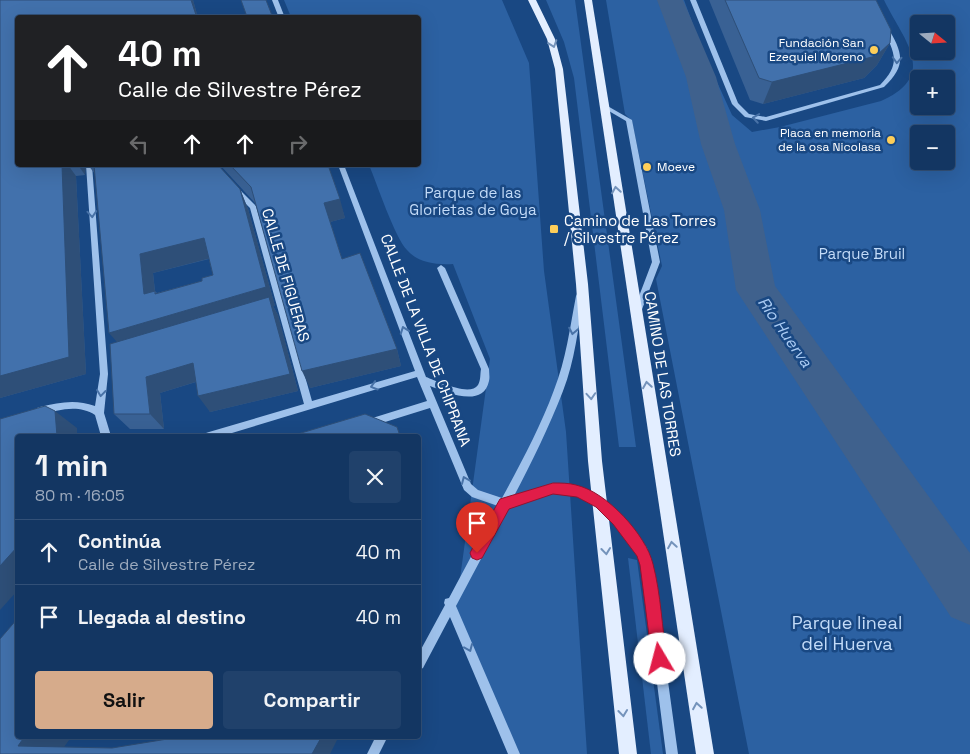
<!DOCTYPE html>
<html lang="es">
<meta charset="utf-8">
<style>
:root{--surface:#133662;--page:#20416b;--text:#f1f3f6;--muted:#9dabbe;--line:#325077;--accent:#d6ab8b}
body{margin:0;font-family:"Space Grotesk",sans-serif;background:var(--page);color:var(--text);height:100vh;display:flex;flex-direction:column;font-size:19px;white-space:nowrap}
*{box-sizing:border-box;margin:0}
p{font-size:16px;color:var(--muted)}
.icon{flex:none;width:28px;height:28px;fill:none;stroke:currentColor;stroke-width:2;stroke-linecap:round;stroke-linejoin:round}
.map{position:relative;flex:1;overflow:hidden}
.side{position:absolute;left:15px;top:434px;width:406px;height:305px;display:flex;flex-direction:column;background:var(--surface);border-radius:5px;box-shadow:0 5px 20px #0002,0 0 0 1px var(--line)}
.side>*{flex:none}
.guide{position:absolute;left:15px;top:15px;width:406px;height:152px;border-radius:5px;box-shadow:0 5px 20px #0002,0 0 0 1px var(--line);background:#202124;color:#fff;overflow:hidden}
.needle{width:32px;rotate:108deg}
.controls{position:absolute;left:910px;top:15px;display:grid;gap:10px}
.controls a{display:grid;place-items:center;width:45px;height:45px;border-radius:5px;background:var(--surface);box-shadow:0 5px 20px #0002,0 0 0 1px var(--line);font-size:25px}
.pin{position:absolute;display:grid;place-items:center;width:42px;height:42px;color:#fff;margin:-51px -21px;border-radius:50% 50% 50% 0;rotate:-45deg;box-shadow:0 0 5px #0007}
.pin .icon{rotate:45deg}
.me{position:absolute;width:55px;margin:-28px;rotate:352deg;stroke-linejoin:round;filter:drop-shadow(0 0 4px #0008)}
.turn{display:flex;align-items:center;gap:18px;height:105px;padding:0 20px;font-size:22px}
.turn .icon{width:65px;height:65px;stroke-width:2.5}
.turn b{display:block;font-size:35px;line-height:42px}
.lanes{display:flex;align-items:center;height:48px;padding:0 20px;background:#0003;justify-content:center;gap:25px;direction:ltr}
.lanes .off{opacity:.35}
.round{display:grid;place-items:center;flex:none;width:52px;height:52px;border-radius:5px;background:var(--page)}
.head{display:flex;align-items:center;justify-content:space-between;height:85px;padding:0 20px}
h1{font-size:30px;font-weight:600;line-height:38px}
.primary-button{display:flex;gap:10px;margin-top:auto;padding:10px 20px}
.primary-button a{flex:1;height:58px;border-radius:5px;background:var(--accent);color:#111;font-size:20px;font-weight:600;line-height:58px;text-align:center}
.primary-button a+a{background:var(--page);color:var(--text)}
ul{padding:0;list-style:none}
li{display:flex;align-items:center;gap:15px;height:65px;padding:0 20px;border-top:1px solid var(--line)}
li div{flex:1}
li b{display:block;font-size:19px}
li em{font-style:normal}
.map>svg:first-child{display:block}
.green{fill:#2c61a2;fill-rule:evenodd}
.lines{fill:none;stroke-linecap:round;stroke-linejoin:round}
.river{fill:#3f618d;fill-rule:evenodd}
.minor{fill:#9ec1eb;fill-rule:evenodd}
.major{fill:#e3eeff;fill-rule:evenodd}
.wall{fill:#396194;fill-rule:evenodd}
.shaded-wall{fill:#2e4f78}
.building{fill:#4271ac;stroke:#2e4f78;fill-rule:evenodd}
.oneway{stroke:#7493bb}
.oneway2{stroke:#4872a7}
.route{fill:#e11d48;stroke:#92132f}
.poi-dot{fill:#fece59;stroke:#194883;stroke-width:2}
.labels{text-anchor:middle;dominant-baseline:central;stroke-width:5;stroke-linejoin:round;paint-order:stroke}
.far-poi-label{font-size:12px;fill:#fff;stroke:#194883;text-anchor:end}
.park-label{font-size:15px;fill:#c3dbf8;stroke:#194883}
.poi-label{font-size:15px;fill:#fff;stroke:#194883;text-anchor:start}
.street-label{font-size:15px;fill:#fff;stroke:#194883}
.water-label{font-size:16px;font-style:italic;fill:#aacbf3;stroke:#194883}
.near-park-label{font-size:18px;fill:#c3dbf8;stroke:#194883}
</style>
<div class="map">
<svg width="970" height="754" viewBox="0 0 970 754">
<rect width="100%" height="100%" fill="#194883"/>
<g class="green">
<path d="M 284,0 L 502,0 L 529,63 L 544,271 L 566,432 L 587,754 L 520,754 L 455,615 L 490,359 L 453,264 C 437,265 418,263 407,250 C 395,238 377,184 369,165 L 419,165 L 419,18 L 291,17 Z"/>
<path d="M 546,0 L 575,0 L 636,447 L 619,447 L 574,78 L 564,42 Z"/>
<path d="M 606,0 L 684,0 L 702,49 L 732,115 L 752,132 L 780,127 L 881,101 C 940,75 903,40 884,0 L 970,0 L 970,754 L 749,754 L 656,279 L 662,266 L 632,121 L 625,114 ZM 919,24 L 946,24 L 946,51 L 919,51 ZM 919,79 L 946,79 L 946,106 L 919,106 ZM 919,134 L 946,134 L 946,161 L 919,161 Z"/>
<path d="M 628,558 L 637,560 L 663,754 L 651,754 Z"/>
</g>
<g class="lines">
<path class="river" d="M 657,0 L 683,0 L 716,77 L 735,144 L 760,210 L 775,286 L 970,553 L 970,625 L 951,617 L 736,290 L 724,210 L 701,144 L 686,77 Z"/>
<g class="minor">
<path d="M 272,0 L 278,0 L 285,18 L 279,18 Z"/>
<path d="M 690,0 L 696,0 L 738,103 L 749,114 L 766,117 L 880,85 C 902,63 894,52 882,27 L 883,26 L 887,26 C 902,52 908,64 884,87 L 766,121 L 745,117 L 732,104 Z"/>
<path d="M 604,104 L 632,120 L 660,262 L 641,312 L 637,315 L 633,312 L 652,262 L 626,121 L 602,107 L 602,105 Z"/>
<path d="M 86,165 L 92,165 L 108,374 L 104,413 L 111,436 L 101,436 L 95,415 C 78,404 59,410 40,415 L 37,414 L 35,411 L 37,408 L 40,407 C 60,402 76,399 95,406 L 100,374 Z"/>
<path d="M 338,165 L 344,165 L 426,377 C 437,381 470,397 478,385 C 481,380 480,374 481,369 L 437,268 L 441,265 L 445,268 L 489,369 C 489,373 490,377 489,381 C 483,409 446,392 430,386 L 471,484 L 478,490 L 502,498 C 521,463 540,428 554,390 C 566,360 570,327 576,296 L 577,294 L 583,294 L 584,296 C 578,327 575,361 563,391 C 549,427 532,462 514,496 L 553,483 L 577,486 L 590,492 L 603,500 L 631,526 L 647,548 L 652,565 L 678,754 L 666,754 L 642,565 C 633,535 586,487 552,493 C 537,496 522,503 508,508 L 456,606 L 520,754 L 508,754 L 450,617 L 423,668 L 419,670 L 419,653 L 445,605 L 444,603 L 445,599 L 449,598 L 498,506 L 472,497 L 464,490 L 430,408 L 369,427 L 366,426 L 364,423 L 366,420 L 427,401 L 417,377 L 222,436 L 204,436 L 206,433 L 209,432 L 304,404 L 250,208 L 233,191 L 233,187 L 237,187 L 257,207 L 312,401 L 415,371 Z"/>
<path d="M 376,736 L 388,736 L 379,754 L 367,754 Z"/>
</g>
<g class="major">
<path d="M 528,0 L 536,0 L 555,39 L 563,69 L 588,284 L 602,461 L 637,754 L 619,754 L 588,461 L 576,284 L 555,69 L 547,39 Z"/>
<path d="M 584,0 L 592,0 L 714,754 L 696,754 Z"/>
</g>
</g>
<g class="wall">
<path d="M 0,0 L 193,0 L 198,18 L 18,18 L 18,165 L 86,165 L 85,175 L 76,176 L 86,374 L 0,398 Z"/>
<path d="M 709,0 L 876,0 L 890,43 L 877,65 L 864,78 L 763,104 L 750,100 Z"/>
<path d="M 88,165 L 218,165 L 240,189 L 248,209 L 275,306 L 273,306 L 278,315 L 298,391 L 210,412 L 196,382 L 160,393 L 164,429 L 130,429 L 114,414 L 117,342 L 95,174 ZM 209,259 L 213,275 L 202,281 L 157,293 L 155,291 L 153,273 Z"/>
<path d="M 220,165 L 328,165 L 345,218 L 330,222 L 342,259 L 397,349 L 401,366 L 310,388 L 255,203 Z"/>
</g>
<g class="shaded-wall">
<path d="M 191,0 L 193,0 L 198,18 L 197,18 Z"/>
<path d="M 890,43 L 877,65 L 864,78 L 763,104 L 772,82 Z"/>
<path d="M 62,165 L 68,165 L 76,176 L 86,374 L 0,398 L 0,376 Z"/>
<path d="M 78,165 L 86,165 L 85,175 Z"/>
<path d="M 240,189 L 248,209 L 275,306 L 273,306 L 278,315 L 298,391 L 210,412 L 198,396 L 290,374 L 124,350 L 109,333 L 266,287 Z"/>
<path d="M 340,199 L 345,218 L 330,222 L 324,203 Z"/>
<path d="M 204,238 L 215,257 L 153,273 L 157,312 L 144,294 L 140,254 Z"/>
<path d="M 397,349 L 401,366 L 310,388 L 302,371 Z"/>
<path d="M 193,363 L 205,379 L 160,393 L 164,429 L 150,414 L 146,377 Z"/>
<path d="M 55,411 L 77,428 L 77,436 L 57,436 Z"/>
<path d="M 18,546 L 18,590 L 0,610 L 0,566 Z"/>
<path d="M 25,736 L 72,736 L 64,747 L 18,746 Z"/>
<path d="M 322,736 L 339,736 L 330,754 L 312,754 Z"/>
</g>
<g class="building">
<path d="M 0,0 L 191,0 L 197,18 L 18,18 L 18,165 L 62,165 L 69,357 L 0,376 Z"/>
<path d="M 241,0 L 266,0 L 273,18 L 231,18 L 246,14 Z"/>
<path d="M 725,0 L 876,0 L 891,30 L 890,43 L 876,56 L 772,82 L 759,78 Z"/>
<path d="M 94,165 L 218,165 L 240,189 L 266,287 L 109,333 ZM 204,238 L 213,275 L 202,278 L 202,281 L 155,294 L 155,291 L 144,294 L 140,254 Z"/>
<path d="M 230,165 L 328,165 L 340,199 L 324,203 L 342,259 L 360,253 L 397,349 L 302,371 L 251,187 Z"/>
<path d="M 269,297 L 290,374 L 198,396 L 193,363 L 146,377 L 150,414 L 114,414 L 110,344 Z"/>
<path d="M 45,406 L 55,411 L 57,436 L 18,436 L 18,546 L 0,566 L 0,419 Z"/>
<path d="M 365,414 L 397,427 L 400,436 L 291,436 Z"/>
<path d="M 18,618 L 18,736 L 25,736 L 18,746 L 112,748 L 186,736 L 322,736 L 312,754 L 0,754 L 0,639 Z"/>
</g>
<defs><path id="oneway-chevron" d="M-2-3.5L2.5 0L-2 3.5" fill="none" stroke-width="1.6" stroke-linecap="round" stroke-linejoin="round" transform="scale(1.25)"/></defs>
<g class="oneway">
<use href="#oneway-chevron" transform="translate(553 44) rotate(71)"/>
<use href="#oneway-chevron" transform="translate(616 190) rotate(-99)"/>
<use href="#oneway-chevron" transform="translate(647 385) rotate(-99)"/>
<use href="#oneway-chevron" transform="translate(591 396) rotate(86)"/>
<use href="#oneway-chevron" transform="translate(672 545) rotate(-99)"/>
<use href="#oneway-chevron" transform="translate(606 551) rotate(84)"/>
<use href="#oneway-chevron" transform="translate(697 706) rotate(-99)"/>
<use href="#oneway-chevron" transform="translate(623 713) rotate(84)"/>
</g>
<g class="oneway2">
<use href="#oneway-chevron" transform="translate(897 60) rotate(93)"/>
<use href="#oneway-chevron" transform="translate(756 118) rotate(-171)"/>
<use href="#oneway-chevron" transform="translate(92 214) rotate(86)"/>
<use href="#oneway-chevron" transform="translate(404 330) rotate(-110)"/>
<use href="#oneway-chevron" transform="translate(573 331) rotate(101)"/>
<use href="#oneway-chevron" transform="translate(374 386) rotate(163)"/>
<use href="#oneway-chevron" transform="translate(101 393) rotate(97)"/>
<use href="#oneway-chevron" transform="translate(465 480) rotate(-113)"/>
<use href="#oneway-chevron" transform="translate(469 648) rotate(67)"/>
</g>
<path class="route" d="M 553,483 C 561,483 569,483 576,485 C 607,492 646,535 653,564 C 661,595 662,628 667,659 L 665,665 L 660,667 L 654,665 L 652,659 L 640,565 L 637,556 L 613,524 L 596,507 L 577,497 L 553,494 L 509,509 L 482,558 L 477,560 L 472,558 L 470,553 L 472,549 L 500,499 Z"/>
<g class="poi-dot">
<circle cx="874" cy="50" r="5"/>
<circle cx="891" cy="140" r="5"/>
<circle cx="647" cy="167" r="5"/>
<rect x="549" y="224" width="10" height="10" rx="2.5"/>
</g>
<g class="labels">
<g class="far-poi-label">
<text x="864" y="43">Fundación San<tspan x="864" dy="14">Ezequiel Moreno</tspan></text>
<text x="881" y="133">Placa en memoria<tspan x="881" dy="14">de la osa Nicolasa</tspan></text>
<text x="657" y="167" text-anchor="start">Moeve</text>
</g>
<g class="park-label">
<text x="473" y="192">Parque de las<tspan x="473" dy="17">Glorietas de Goya</tspan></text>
<text x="862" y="253">Parque Bruil</text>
</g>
<g class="poi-label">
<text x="564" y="220">Camino de Las Torres<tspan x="564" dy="17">/ Silvestre Pérez</tspan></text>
</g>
<g class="street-label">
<text transform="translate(286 275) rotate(74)">CALLE DE FIGUERAS</text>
<text transform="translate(426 340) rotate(69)">CALLE DE LA VILLA DE CHIPRANA</text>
<text transform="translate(663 374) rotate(81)">CAMINO DE LAS TORRES</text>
</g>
<g class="water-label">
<text transform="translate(785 332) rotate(55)">Río Huerva</text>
</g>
<g class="near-park-label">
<text x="847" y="622">Parque lineal<tspan x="847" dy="21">del Huerva</tspan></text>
</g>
</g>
</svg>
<div class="controls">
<a><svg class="needle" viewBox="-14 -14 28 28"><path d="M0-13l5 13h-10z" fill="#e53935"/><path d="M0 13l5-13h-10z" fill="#9dabbe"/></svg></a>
<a>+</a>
<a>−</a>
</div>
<div class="pin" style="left:477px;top:553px;background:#d93025"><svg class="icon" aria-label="arrive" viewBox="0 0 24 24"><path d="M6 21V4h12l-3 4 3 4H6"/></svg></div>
<svg class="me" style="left:660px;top:659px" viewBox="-20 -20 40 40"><circle r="19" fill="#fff"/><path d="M0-13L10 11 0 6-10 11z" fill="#e11d48"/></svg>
<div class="guide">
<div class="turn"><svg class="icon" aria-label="ahead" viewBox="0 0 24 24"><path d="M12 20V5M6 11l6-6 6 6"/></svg><div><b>40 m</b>Calle de Silvestre Pérez</div></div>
<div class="lanes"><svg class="icon off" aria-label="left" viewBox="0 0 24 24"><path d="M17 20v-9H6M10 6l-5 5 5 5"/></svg><svg class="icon" aria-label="ahead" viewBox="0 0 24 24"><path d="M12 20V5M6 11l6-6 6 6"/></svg><svg class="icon" aria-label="ahead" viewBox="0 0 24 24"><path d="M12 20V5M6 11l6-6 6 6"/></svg><svg class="icon off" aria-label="right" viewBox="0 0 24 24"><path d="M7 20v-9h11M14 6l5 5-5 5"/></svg></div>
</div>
<section class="side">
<div class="head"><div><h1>1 min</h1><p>80 m · 16:05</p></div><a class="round"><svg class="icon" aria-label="close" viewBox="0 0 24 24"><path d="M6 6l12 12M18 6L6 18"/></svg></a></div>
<ul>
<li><svg class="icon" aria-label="ahead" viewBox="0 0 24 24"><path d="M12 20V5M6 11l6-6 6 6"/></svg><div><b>Continúa</b><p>Calle de Silvestre Pérez</p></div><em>40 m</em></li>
<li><svg class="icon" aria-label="arrive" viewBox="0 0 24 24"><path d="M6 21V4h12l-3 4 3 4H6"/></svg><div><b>Llegada al destino</b></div><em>40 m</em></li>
</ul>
<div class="primary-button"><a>Salir</a><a>Compartir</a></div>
</section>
</div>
